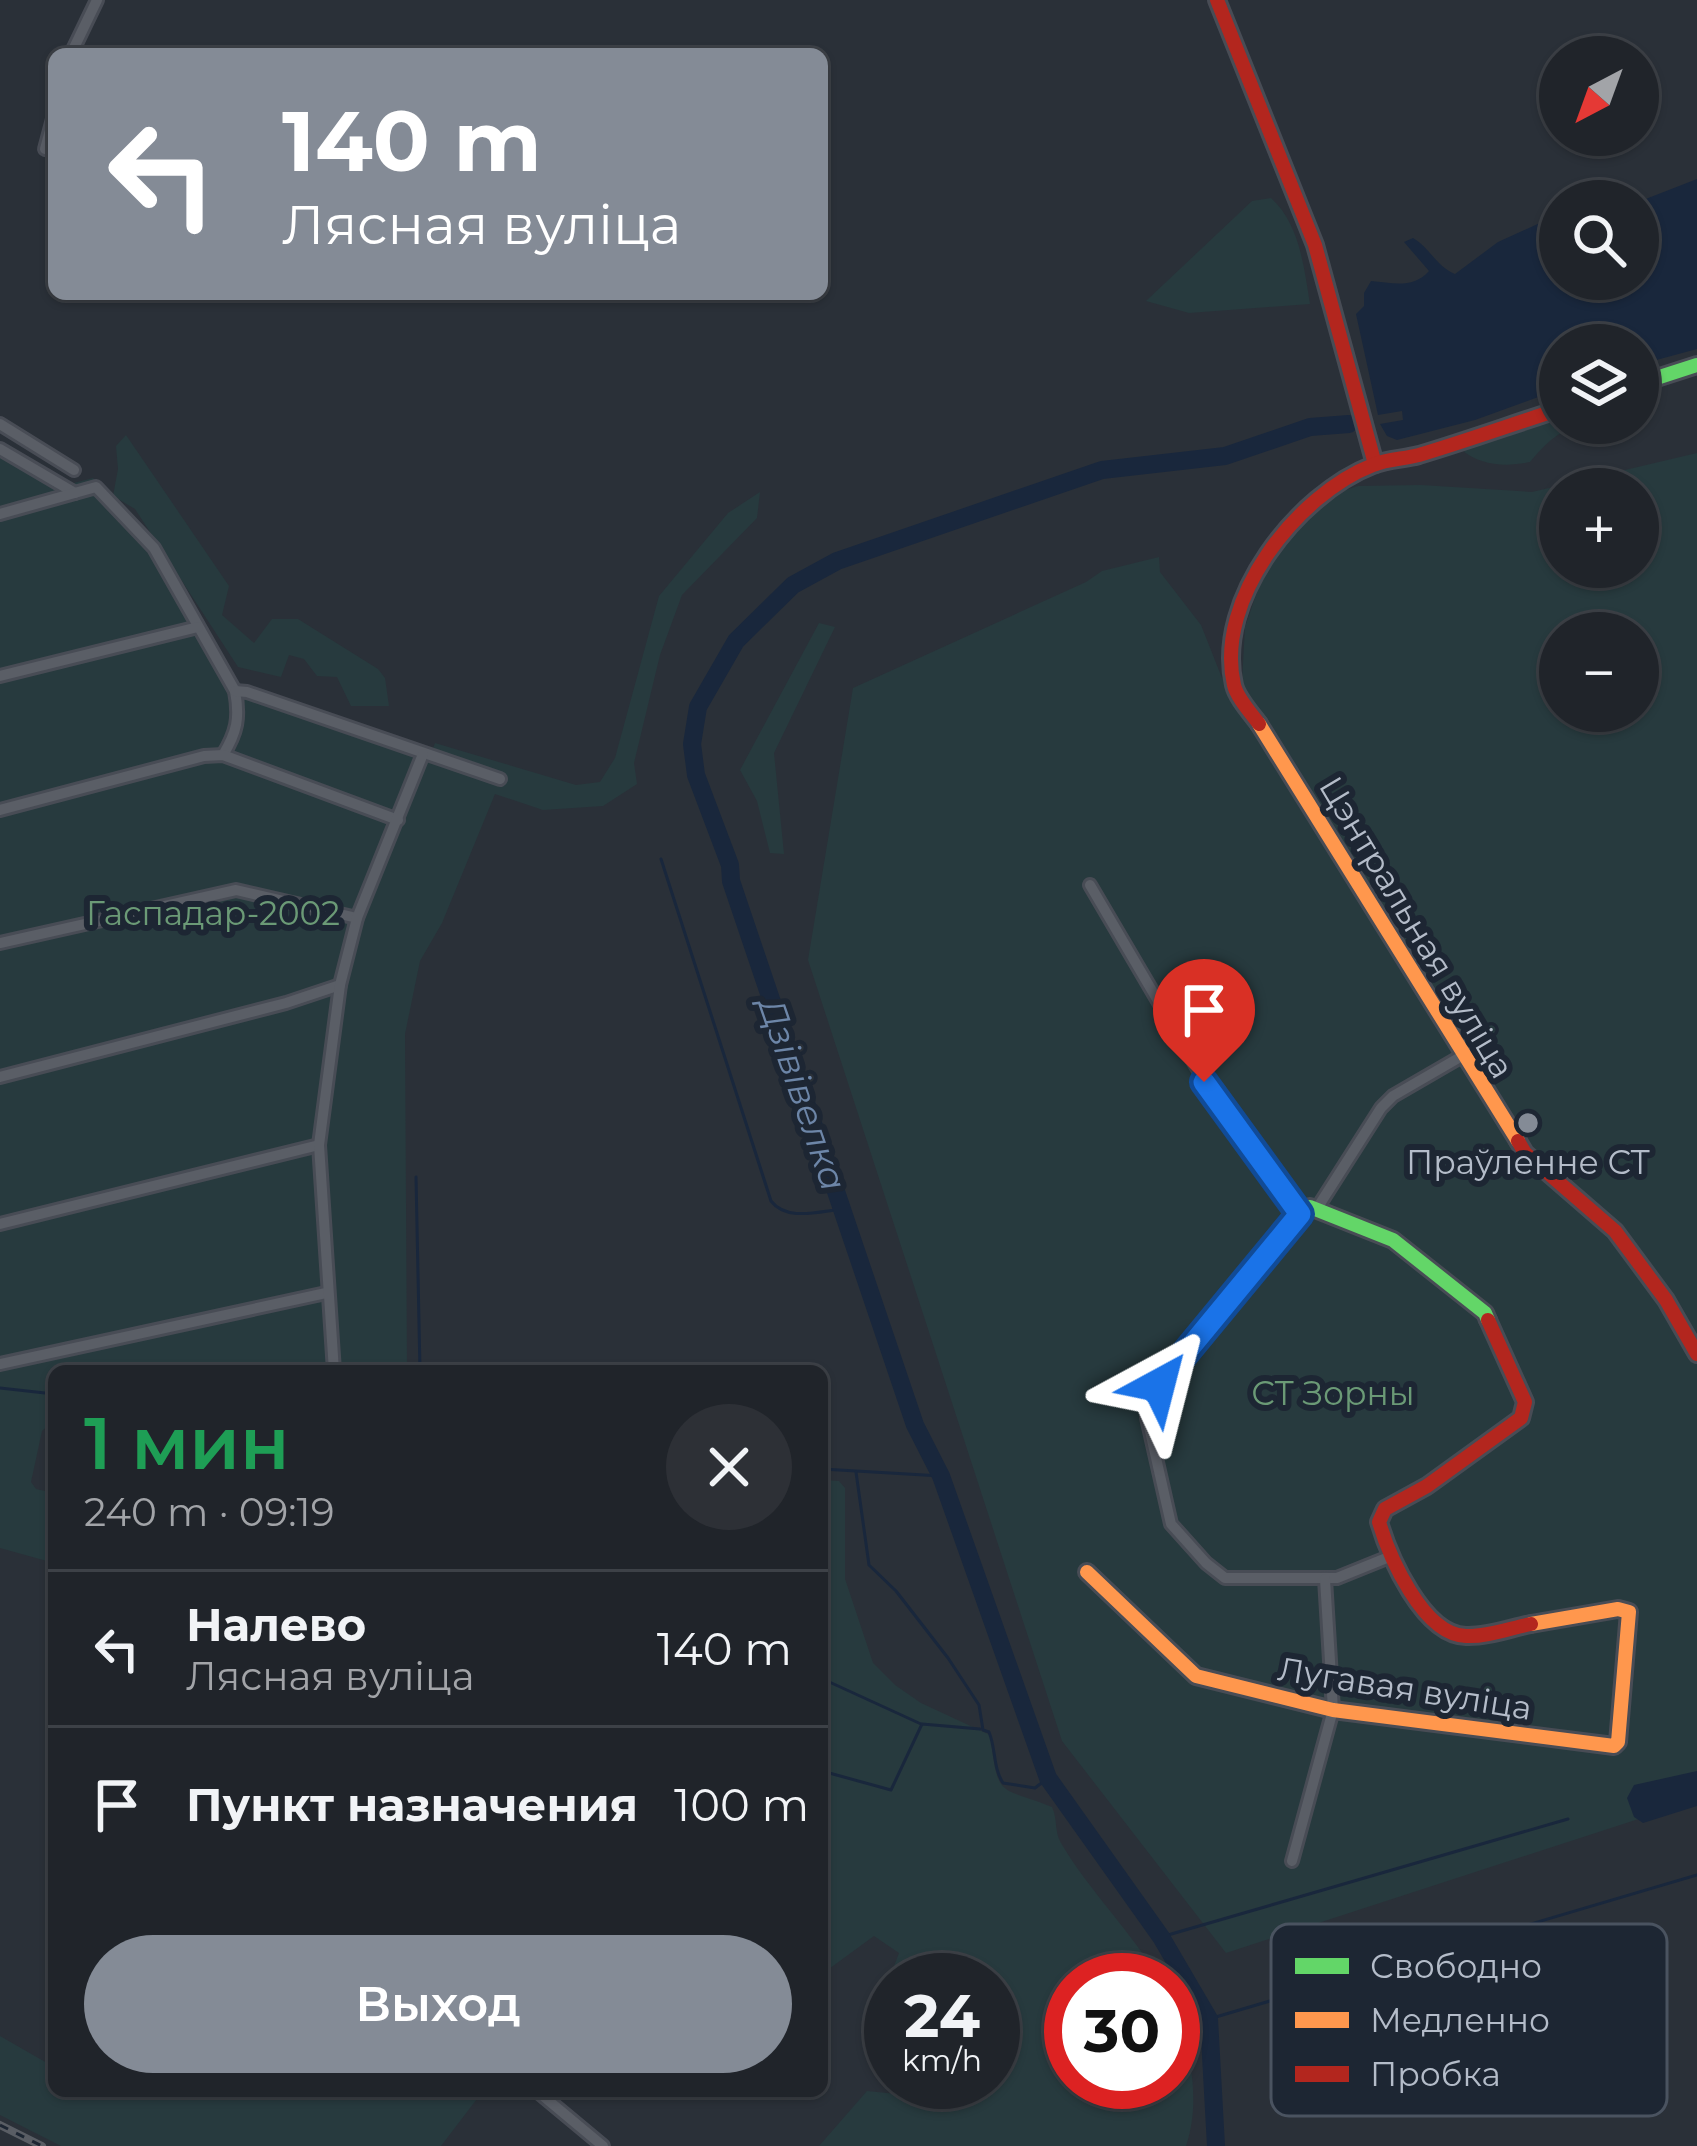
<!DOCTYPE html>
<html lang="ru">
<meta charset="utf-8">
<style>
:root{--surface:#20242a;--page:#2d3036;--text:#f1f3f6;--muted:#a2a4a8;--line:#3d4147;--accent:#848b96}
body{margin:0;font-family:Montserrat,sans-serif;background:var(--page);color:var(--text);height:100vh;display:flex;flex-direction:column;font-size:45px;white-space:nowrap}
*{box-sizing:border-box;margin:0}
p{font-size:39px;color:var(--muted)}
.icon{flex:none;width:66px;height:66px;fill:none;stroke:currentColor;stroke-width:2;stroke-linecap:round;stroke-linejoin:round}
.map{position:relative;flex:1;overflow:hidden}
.details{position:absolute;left:48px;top:1365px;width:780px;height:732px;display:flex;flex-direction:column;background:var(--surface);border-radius:18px;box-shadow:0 3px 9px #0004,0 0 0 3px var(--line)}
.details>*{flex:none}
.top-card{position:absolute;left:48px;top:48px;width:780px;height:252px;border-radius:18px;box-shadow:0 3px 9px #0004,0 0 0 3px var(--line);background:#848b96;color:#fff;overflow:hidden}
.needle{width:78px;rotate:221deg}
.fabs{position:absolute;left:1539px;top:36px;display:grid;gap:24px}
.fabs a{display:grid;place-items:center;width:120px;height:120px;border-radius:50%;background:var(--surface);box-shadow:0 3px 9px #0004,0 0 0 3px var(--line);font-size:60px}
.speed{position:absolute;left:864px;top:1953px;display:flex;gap:24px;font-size:60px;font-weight:700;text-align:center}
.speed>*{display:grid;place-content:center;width:156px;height:156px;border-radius:50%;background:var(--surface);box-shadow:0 3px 9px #0004,0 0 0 3px var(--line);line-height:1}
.speed small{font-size:30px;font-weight:400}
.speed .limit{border:18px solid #d22;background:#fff;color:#111}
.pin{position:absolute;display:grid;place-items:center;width:102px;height:102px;color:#fff;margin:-123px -51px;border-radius:50% 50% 50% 0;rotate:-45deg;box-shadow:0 0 12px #0007}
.pin .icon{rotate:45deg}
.me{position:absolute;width:132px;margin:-66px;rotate:38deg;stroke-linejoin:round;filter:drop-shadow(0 0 9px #0008)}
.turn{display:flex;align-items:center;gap:42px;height:252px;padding:0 36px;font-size:54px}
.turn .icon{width:156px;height:156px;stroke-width:2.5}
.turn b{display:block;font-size:84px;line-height:102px}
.round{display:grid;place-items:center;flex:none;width:126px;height:126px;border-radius:63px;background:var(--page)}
.head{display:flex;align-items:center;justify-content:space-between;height:204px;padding:0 36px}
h1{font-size:72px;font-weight:600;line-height:90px;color:#1e9e55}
.primary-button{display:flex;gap:24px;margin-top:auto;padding:24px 36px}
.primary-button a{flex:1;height:138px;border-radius:72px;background:var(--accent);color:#fff;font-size:48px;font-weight:600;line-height:138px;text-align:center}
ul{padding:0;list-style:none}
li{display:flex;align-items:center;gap:36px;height:156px;padding:0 36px;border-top:3px solid var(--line)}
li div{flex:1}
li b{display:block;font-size:45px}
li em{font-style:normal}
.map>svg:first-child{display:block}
.green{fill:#273a3e;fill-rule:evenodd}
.water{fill:#19273c}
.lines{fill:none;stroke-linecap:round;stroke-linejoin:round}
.stream{stroke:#19273c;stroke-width:3}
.river{stroke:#19273c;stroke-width:18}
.street-casing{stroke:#484c55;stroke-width:16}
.fast-casing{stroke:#484c55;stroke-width:20}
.slow-casing{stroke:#484c55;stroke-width:20}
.jam-casing{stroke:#484c55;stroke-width:20}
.street{stroke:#5a5e66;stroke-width:10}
.fast{stroke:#63d668;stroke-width:14}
.slow{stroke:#ff974d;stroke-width:14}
.jam{stroke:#b3261e;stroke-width:14}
.rail-casing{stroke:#595d64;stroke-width:8}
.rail{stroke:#1d2633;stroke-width:3;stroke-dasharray:9;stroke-linecap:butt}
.route-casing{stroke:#114b97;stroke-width:30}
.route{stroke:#1a73e8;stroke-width:21}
.poi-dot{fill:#848b96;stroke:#1d2633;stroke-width:4.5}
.labels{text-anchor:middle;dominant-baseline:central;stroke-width:12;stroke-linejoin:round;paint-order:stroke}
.park-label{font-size:33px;fill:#6b9a76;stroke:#1d2633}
.street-label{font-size:33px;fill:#b4bcc9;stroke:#1d2633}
.poi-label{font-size:33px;fill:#b4bcc9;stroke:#1d2633}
.water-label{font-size:36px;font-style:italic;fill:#6d86a8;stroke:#1d2633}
.key{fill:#1d2633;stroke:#4a5360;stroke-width:3}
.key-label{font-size:33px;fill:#b4bcc9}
</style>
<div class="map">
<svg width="1697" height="2146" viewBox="0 0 1697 2146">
<rect width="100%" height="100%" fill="#2a3038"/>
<g class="green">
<path d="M 1271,198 C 1300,224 1304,268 1310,304 L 1189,313 L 1146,301 L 1252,201 Z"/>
<path d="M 1560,416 L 1560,423 L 1585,423 C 1559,430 1547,442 1530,462 C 1507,467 1479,466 1461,449 Z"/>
<path d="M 126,435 L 229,586 L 222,615 L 254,643 L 272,619 L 298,619 L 378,669 L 385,678 L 389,706 L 351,706 L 337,677 L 317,676 L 304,659 L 289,655 L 281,677 L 238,667 L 135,509 L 113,496 L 118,469 L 116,446 Z"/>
<path d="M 0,444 L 70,484 L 93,478 L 153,541 L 248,698 L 428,762 L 435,743 L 576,785 L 600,782 L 615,758 L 659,596 L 728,513 L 760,492 L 757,518 L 682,595 L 660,655 L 634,763 L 637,784 L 603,806 L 543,810 L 495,794 L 442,923 L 420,961 L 405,1034 L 407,1371 L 54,1371 L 54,1420 L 42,1431 L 31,1482 L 36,1489 L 54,1493 L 54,1563 L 0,1548 Z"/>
<path d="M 1697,453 L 1697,1800 L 1226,1953 L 1062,1741 L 808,960 L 853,688 L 1086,582 L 1102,571 L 1159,557 L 1160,572 L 1201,625 L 1222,678 L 1242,682 L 1245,627 L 1257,592 L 1273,560 L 1305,519 L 1336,493 L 1358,486 L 1421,485 L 1532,492 ZM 1560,489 L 1638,489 L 1638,567 L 1560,567 ZM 1560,633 L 1638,633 L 1638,711 L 1560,711 Z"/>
<path d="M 819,623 L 835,627 L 774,753 L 784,854 L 770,853 L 757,801 L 740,770 Z"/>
<path d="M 822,1480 L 839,1481 L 845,1488 L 845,1579 L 873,1663 L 895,1685 L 921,1703 L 990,1735 C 999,1800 997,1785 1052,1807 C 1058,1820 1054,1831 1061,1843 C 1090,1892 1131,1931 1160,1980 L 1071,1980 L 1071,2082 L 1173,2082 L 1173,2001 C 1189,2046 1202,2099 1186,2146 L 819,2146 L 867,2091 L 897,2094 L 908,2082 L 993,2082 L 993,1980 L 891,1980 L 891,2014 L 880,2004 L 899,1953 L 874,1936 L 822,1974 Z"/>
<path d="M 0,2036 L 54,2067 L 54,2091 L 483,2091 L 441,2146 L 61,2146 L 0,2115 Z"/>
</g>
<g class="water">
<path d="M 1697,179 L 1697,349 L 1638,365 L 1638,345 L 1560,345 L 1560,389 L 1475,420 L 1397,440 L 1387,436 L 1380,424 L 1403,420 L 1402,411 L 1378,415 L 1356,314 L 1364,306 L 1364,293 L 1371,281 C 1393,283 1413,289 1429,271 L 1404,242 L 1413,238 C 1431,249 1436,266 1455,274 L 1498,242 L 1540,223 L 1550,230 L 1560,226 L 1560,279 L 1638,279 L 1638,202 Z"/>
<path d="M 1697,1771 L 1697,1806 L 1643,1823 L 1634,1817 L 1627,1798 L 1634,1785 Z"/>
</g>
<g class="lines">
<g class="stream">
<path d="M 661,859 L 771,1201 C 787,1222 820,1211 844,1209"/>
<path d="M 416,1177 L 420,1371"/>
<path d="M 0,1388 L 54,1394"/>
<path d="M 822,1469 L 941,1476"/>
<path d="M 856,1472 L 869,1565 L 896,1591 L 948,1658 L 979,1705 L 983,1730 L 989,1732 C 996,1749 993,1768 1003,1783 L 1035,1788 L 1048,1778"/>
<path d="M 822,1668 L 825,1680 L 921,1724"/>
<path d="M 822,1771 L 891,1790 L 922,1724 L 980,1729"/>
<path d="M 1161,1937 L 1568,1819"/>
<path d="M 1209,2019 L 1697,1875"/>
</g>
<path class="river" d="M 1216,2146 L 1209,2019 L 1161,1937 L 1048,1778 L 941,1476 L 915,1425 L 731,881 L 730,865 L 696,775 L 692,744 L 698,707 L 736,641 L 793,585 L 837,561 L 1102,470 L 1225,456 L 1310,427 L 1349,424"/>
<g class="street-casing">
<g id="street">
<path d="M 71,54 L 97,0"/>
<path d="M 45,149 L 54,115"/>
<path d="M 0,424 L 74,470"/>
<path d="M 0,449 L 75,493"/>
<path d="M 0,514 L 96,487 L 154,548 L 235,691 C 240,718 237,732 223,755"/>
<path d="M 0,676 L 198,627"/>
<path d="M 235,691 L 247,692 L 500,779"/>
<path d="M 0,810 L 204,756 L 223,755 L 398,820"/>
<path d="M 1090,885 L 1205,1081 L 1300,1214 C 1266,1254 1150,1373 1147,1418 L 1171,1524 L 1206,1563 L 1225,1578 L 1337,1578 L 1389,1557"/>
<path d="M 0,943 L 236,890 L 357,918"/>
<path d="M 0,1077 L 286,1003 L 340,985"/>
<path d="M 1316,1210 L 1381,1108 L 1393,1096 L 1462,1056"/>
<path d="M 0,1224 L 319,1145"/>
<path d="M 0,1364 L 326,1293"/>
<path d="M 334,1371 L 319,1145 L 340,985 L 357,918 L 423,754"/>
<path d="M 1292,1861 L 1333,1710 L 1325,1579"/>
<path d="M 537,2091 L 603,2146"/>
</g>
</g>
<g class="fast-casing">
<g id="fast">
<path d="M 1638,384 L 1697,365"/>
<path d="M 1300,1214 L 1310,1207 L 1393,1240 L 1485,1313 L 1488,1320"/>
</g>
</g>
<g class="slow-casing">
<g id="slow">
<path d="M 1259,724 L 1518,1141"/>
<path d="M 1087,1572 L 1196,1676 L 1333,1710 L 1614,1746 L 1618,1742 L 1629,1612 L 1618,1609 L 1531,1624"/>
</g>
</g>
<g class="jam-casing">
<g id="jam">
<path d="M 1217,0 L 1315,245 L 1375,464"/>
<path d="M 1259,724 C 1251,713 1237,698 1234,685 C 1214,599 1298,494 1373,465 C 1387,459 1404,459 1419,455 C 1466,441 1513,424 1560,409"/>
<path d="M 1518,1141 L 1525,1153 L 1615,1231 L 1666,1300 L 1697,1354"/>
<path d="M 1488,1320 L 1525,1402 L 1521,1418 L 1427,1486 L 1385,1509 L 1379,1522 C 1389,1556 1423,1635 1466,1636 C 1486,1637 1511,1628 1531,1624"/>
</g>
</g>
<use href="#street" class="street"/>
<use href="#fast" class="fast"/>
<use href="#slow" class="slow"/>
<use href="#jam" class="jam"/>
<g class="rail-casing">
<path id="rail" d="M 0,2125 L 42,2146"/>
</g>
<use href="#rail" class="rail"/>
</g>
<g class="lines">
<g class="route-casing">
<path id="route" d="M 1159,1385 L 1300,1214 L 1204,1082"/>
</g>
<use href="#route" class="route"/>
</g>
<circle class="poi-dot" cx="1528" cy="1123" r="12"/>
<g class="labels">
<g class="park-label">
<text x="213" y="913">Гаспадар-2002</text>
<text x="1333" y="1393">СТ Зорны</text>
</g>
<g class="street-label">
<text transform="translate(1417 927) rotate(59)">Цэнтральная вуліца</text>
<text transform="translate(1405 1688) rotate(9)">Лугавая вуліца</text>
</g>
<g class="poi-label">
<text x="1528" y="1162">Праўленне СТ</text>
</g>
<g class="water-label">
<text transform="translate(803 1094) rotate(71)">Дзівівелка</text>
</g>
</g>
<rect x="1271" y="1924" width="396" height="192" rx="18" class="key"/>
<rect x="1295" y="1958" width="54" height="16" fill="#63d668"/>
<rect x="1295" y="2012" width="54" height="16" fill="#ff974d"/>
<rect x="1295" y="2066" width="54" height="16" fill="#b3261e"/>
<g class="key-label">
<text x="1370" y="1978">Свободно</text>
<text x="1370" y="2032">Медленно</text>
<text x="1370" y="2086">Пробка</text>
</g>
</svg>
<div class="fabs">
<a><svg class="needle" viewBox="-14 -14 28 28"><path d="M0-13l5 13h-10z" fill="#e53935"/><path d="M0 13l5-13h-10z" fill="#a2a4a8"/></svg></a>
<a><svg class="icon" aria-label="search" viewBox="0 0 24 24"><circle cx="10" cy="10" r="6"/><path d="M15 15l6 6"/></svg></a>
<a><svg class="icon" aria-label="layers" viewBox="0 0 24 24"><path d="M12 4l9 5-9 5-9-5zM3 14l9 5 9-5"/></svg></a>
<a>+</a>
<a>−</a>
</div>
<div class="speed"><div>24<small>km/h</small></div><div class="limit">30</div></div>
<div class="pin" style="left:1204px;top:1082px;background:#d93025"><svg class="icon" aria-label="arrive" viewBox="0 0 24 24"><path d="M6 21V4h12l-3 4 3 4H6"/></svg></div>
<svg class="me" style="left:1159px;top:1385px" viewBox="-20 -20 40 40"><path d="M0-17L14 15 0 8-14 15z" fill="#1a73e8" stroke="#fff" stroke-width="4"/></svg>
<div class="top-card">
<div class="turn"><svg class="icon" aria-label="left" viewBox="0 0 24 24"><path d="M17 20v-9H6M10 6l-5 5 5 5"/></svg><div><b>140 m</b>Лясная вуліца</div></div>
</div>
<section class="details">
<div class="head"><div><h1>1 мин</h1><p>240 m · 09:19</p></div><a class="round"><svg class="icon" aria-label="close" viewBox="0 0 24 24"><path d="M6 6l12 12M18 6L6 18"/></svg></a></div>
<ul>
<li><svg class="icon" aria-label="left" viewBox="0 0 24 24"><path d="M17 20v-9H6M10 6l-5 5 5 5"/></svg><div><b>Налево</b><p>Лясная вуліца</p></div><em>140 m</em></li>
<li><svg class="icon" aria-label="arrive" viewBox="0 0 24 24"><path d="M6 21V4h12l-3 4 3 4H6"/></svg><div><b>Пункт назначения</b></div><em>100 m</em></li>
</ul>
<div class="primary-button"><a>Выход</a></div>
</section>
</div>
